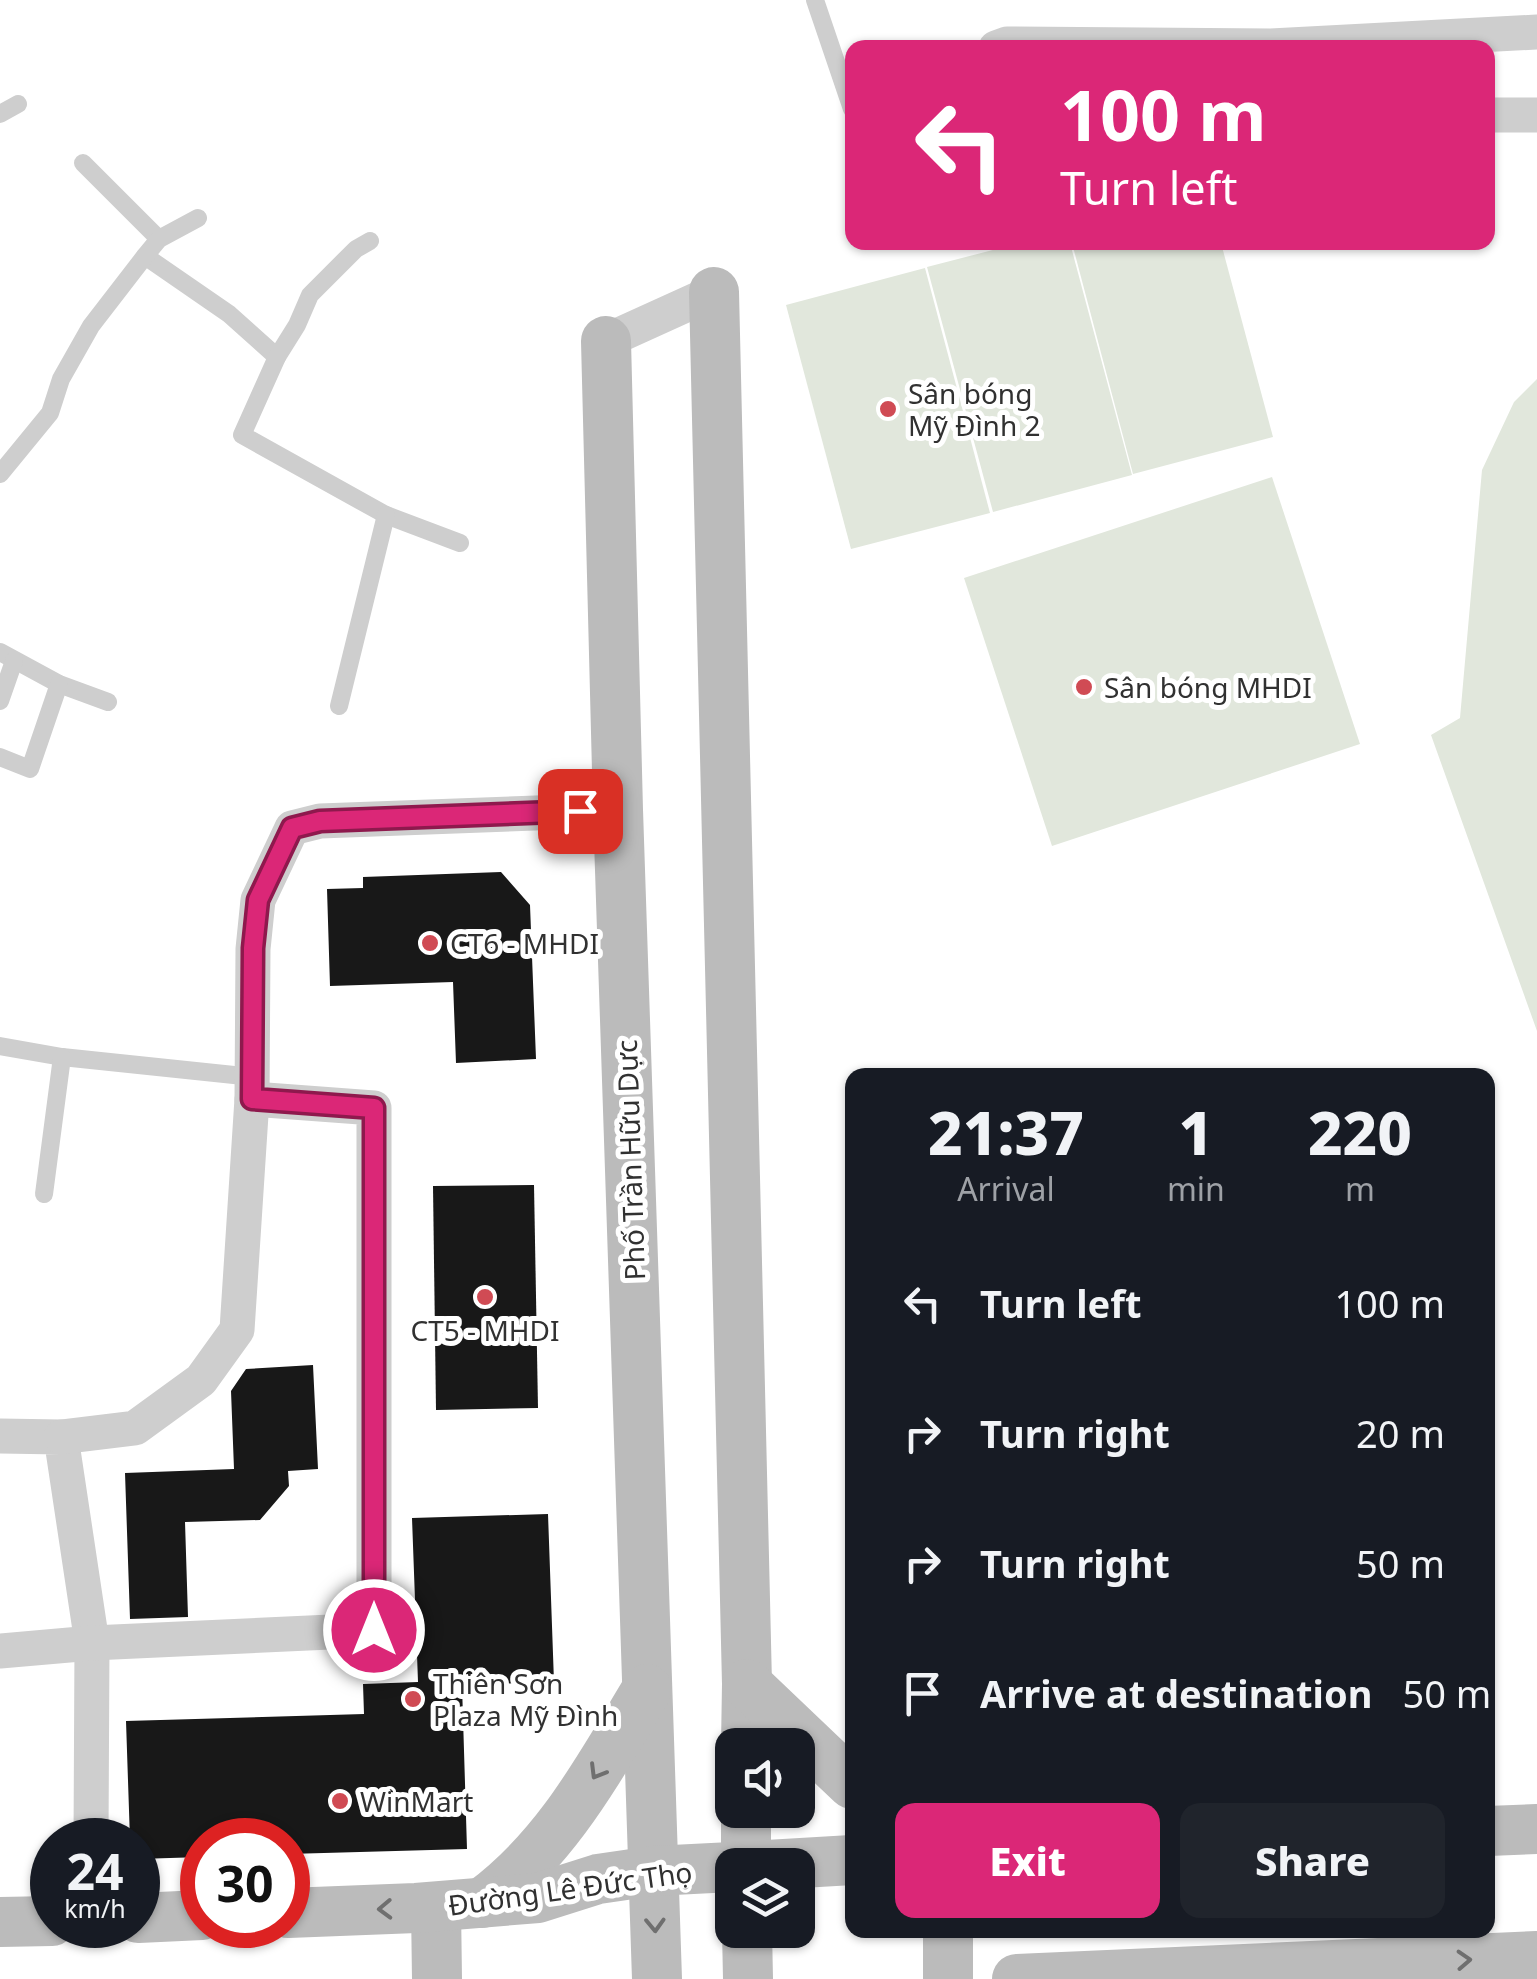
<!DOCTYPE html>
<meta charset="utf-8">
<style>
:root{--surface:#171b24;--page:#20242c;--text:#f1f3f6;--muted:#9ea1a6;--accent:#db2777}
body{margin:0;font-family:"Noto Sans",sans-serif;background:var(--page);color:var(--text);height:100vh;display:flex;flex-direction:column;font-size:38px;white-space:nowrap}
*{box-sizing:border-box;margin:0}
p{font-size:32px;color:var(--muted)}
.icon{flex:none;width:55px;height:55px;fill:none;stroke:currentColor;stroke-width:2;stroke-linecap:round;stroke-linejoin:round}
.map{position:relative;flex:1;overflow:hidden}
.sheet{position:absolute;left:845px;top:1068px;width:650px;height:870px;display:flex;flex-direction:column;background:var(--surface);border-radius:20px;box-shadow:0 2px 8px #0004}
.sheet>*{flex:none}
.hud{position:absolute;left:845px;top:40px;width:650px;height:210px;border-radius:20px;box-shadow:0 2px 8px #0004;background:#db2777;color:#fff;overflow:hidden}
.controls{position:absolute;left:715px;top:1728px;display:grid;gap:20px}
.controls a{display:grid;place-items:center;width:100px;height:100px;border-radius:20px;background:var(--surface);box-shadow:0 2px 8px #0004;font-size:50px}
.speed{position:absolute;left:30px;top:1818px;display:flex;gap:20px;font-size:50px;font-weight:700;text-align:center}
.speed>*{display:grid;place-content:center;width:130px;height:130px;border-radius:50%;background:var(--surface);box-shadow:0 2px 8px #0004;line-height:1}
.speed small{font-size:25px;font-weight:400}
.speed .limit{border:15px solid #d22;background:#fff;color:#111}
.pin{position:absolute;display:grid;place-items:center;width:85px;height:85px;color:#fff;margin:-42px;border-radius:20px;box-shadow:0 5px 15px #0006}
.me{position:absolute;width:110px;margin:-55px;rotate:0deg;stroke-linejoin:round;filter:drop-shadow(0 0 8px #0008)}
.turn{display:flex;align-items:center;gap:35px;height:210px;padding:0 50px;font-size:45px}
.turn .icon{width:130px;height:130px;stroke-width:2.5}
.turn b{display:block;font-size:70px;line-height:85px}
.eta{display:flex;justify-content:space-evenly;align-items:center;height:170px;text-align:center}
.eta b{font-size:60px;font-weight:800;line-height:70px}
.cta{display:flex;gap:20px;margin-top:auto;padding:20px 50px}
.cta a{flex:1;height:115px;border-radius:20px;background:var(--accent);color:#fff;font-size:40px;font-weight:800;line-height:115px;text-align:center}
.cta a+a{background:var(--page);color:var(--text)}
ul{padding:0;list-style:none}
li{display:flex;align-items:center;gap:30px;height:130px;padding:0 50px}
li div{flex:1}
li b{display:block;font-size:38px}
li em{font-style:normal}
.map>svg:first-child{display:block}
.green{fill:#e1e7dc}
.building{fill:#181818}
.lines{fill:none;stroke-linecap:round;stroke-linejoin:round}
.service{stroke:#cecece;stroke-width:18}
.minor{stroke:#cecece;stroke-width:35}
.secondary{stroke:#bbb;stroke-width:50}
.oneway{stroke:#6f6f6f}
.route-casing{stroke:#8e194d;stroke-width:25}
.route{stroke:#db2777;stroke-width:18}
.poi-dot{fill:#d04b54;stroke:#fff;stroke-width:4}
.labels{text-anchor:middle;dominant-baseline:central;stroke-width:10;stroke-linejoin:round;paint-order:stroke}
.poi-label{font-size:28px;fill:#313131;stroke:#fff;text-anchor:start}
.street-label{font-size:28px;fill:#313131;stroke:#fff}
</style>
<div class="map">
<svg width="1537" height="1979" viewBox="0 0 1537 1979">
<rect width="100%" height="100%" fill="#fff"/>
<g class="green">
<path d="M 1020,243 L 1070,243 L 1132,475 L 993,512 L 927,267 Z"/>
<path d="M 1072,243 L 1221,243 L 1273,437 L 1133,474 Z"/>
<path d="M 925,268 L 990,513 L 851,549 L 786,305 Z"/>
<path d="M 1537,379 L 1537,1031 L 1431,735 L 1460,718 L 1482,470 L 1514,402 Z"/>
<path d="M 1272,477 L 1360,744 L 1052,846 L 964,578 Z"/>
</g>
<g class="building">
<path d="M 501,872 L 530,905 L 536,1059 L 456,1063 L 453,982 L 330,986 L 327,889 L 363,888 L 363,877 Z"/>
<path d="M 534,1185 L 538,1408 L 436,1410 L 433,1186 Z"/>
<path d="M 313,1365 L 318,1469 L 288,1471 L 289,1486 L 260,1520 L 185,1522 L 188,1617 L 130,1619 L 125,1473 L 234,1469 L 231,1391 L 246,1369 Z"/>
<path d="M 548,1514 L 554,1682 L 462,1685 L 467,1849 L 288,1854 L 288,1840 L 202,1840 L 202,1857 L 138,1859 L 138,1840 L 130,1840 L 126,1721 L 364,1714 L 363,1684 L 418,1682 L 412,1518 Z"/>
</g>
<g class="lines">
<g class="service">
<path d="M 815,0 L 852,109"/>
<path d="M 0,114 L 18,104"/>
<path d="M 83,163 L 159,239"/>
<path d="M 145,256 L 229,314 L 277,357 L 242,435 L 386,515 L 460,543"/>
<path d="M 277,357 L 297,325 L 310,295 L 356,249 L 370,241"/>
<path d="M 0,474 L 50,413 L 61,379 L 91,326 L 145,256 L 159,239 L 198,218"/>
<path d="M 0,652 L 59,684 L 108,702"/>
<path d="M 0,701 L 14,661"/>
<path d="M 339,706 L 386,515"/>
<path d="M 0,757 L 30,769 L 59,684"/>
<path d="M 0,1046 L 62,1057 L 253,1077"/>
<path d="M 44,1194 L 62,1057"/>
</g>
<g class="minor">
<path d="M 996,48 L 1007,44 L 1271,46 L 1537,32"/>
<path d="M 1488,115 L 1537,115"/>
<path d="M 606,341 L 714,292"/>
<path d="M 0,1436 L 61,1437 L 92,1643 L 91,1840"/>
<path d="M 61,1437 L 135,1428 L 201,1380 L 237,1330 L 252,1099 L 253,949 L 258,900 L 292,828 L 320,821 L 618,810"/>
<path d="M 0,1651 L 92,1643 L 374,1630 L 374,1108 L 252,1099"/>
</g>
<g class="secondary">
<path d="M 714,292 L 747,1684 L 746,1745"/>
<path d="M 606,341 L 618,810 L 657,1979"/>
<path d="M 747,1684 L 852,1784"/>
<path d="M 746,1810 L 746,1865"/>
<path d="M 1488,1831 L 1537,1829"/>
<path d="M 767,1865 L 852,1860"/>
<path d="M 482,1903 C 558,1847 599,1768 647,1689"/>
<path d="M 436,1907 L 437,1979"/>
<path d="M 288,1913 L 416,1908 L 538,1898 L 598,1879 L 653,1871 L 732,1867"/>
<path d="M 138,1918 L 202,1915"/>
<path d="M 0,1922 L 52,1921"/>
<path d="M 747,1930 L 748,1979"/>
<path d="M 948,1930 L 948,1979"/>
<path d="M 1017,1979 L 1537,1956"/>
</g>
</g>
<defs><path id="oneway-chevron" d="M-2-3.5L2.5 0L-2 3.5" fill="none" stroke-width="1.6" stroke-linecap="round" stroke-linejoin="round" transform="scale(2.5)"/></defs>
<g class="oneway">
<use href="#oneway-chevron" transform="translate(597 1772) rotate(121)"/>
<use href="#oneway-chevron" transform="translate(385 1909) rotate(178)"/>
<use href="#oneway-chevron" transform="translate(655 1925) rotate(88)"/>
<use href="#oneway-chevron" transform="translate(1464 1960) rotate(-3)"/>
</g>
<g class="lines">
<g class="route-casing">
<path id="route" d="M 374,1630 L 374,1108 L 252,1099 L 253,948 L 258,900 L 292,828 L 320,821 L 580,811"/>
</g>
<use href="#route" class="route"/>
</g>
<g class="poi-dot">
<circle cx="888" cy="409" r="10"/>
<circle cx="1084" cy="687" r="10"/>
<circle cx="430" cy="943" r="10"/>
<circle cx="485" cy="1297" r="10"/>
<circle cx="413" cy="1699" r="10"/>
<circle cx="340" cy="1801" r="10"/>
</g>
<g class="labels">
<g class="poi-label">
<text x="908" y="393">Sân bóng<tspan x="908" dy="32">Mỹ Đình 2</tspan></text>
<text x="1104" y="687">Sân bóng MHDI</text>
<text x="450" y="943">CT6 - MHDI</text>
<text x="485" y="1330" text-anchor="middle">CT5 - MHDI</text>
<text x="433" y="1683">Thiên Sơn<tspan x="433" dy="32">Plaza Mỹ Đình</tspan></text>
<text x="360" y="1801">WinMart</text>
</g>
<g class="street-label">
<text transform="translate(630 1160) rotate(-92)">Phố Trần Hữu Dực</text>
<text transform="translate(570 1888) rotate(-8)">Đường Lê Đức Thọ</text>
</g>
</g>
</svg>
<div class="controls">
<a><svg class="icon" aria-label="sound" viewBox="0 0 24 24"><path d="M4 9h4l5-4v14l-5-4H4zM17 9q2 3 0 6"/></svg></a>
<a><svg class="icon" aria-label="layers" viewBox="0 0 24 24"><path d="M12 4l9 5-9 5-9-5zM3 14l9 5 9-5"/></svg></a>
</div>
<div class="speed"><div>24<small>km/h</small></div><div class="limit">30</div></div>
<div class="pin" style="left:580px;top:811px;background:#d93025"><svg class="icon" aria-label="arrive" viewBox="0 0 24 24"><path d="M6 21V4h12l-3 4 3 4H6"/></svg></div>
<svg class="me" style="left:374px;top:1630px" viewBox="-20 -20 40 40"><circle r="17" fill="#db2777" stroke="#fff" stroke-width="3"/><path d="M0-11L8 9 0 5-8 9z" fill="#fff"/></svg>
<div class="hud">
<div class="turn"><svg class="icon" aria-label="left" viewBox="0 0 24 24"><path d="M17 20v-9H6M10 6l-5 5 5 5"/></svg><div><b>100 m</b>Turn left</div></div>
</div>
<section class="sheet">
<div class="eta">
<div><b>21:37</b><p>Arrival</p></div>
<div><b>1</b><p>min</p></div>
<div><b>220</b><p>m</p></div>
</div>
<ul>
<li><svg class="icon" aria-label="left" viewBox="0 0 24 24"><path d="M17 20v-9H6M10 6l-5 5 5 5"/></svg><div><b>Turn left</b></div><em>100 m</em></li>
<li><svg class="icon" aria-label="right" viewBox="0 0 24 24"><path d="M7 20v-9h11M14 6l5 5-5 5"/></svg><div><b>Turn right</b></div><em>20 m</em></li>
<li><svg class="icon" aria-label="right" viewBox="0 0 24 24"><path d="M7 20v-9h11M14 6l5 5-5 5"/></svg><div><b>Turn right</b></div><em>50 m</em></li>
<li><svg class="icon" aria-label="arrive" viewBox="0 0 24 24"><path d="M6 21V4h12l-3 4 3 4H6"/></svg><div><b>Arrive at destination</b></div><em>50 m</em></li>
</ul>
<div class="cta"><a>Exit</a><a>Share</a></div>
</section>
</div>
